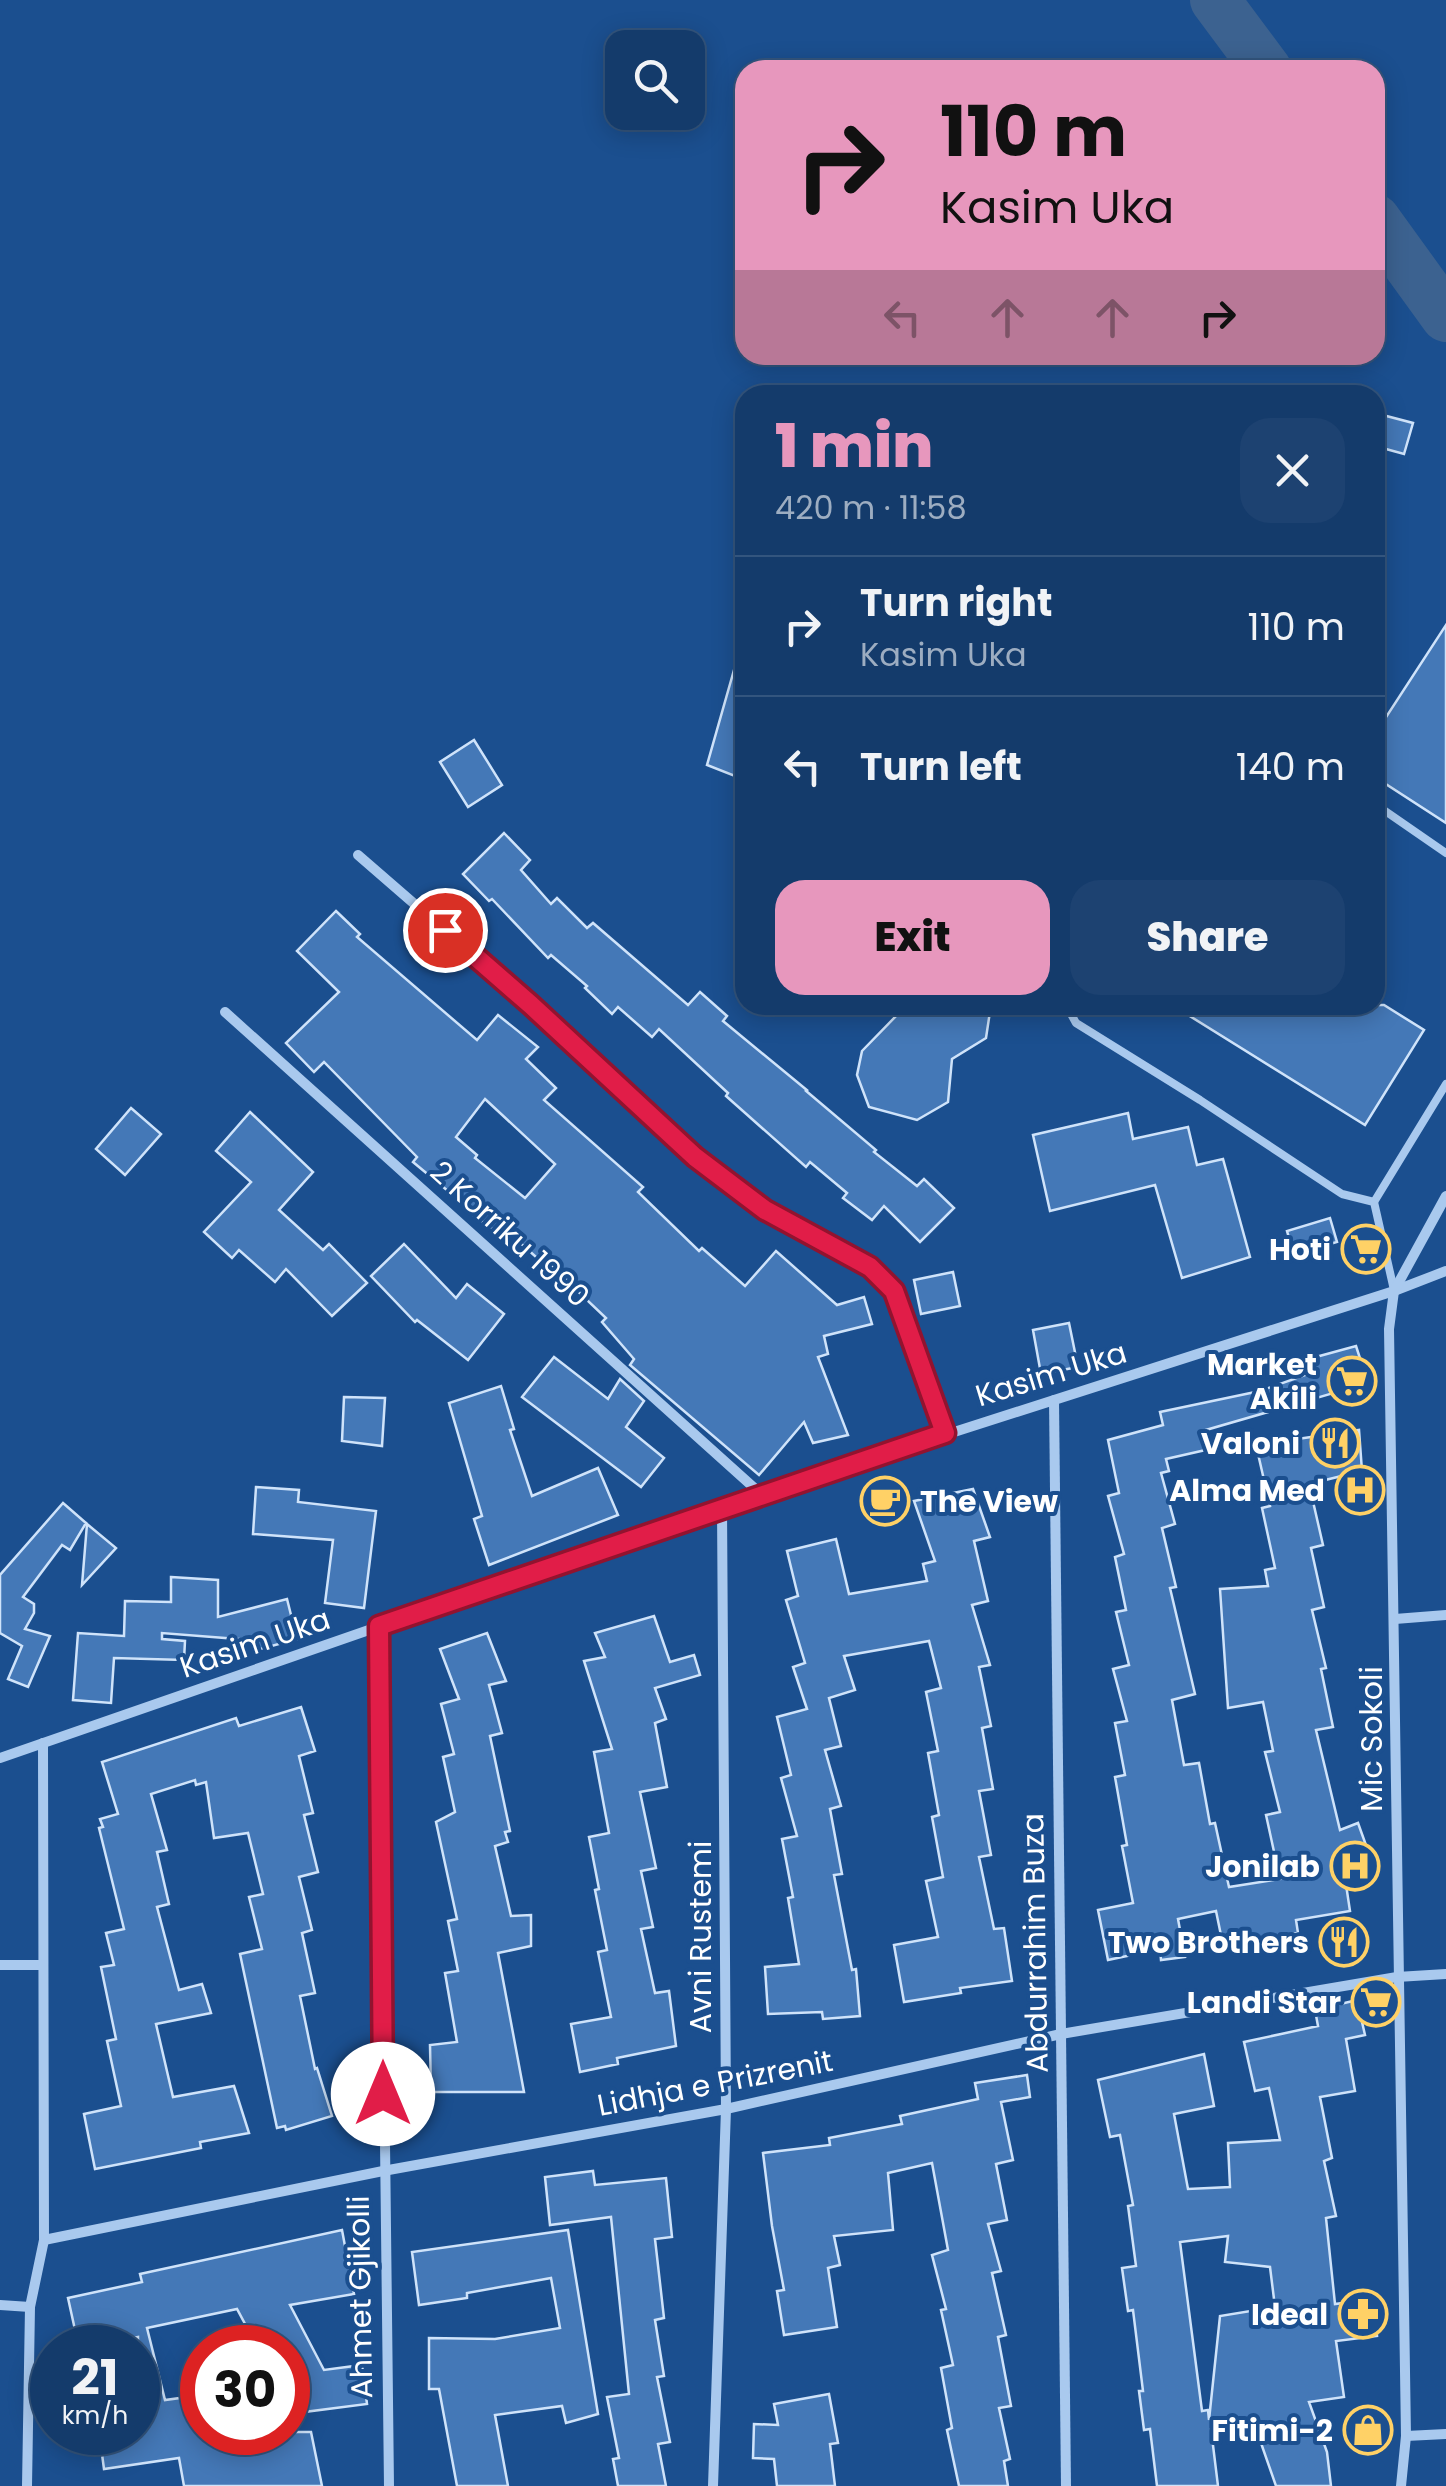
<!DOCTYPE html>
<meta charset="utf-8">
<style>
:root{--surface:#143b6b;--page:#1d4271;--text:#f1f3f6;--muted:#9dadc1;--line:#33557e;--accent:#e797bd}
body{margin:0;font-family:Poppins,sans-serif;background:var(--page);color:var(--text);height:100vh;display:flex;flex-direction:column;font-size:38px;white-space:nowrap}
*{box-sizing:border-box;margin:0}
p{font-size:32px;color:var(--muted)}
.icon{flex:none;width:55px;height:55px;fill:none;stroke:currentColor;stroke-width:2;stroke-linecap:round;stroke-linejoin:round}
.map{position:relative;flex:1;overflow:hidden}
.sheet{position:absolute;left:735px;top:385px;width:650px;height:630px;display:flex;flex-direction:column;background:var(--surface);border-radius:30px;box-shadow:0 5px 25px #0003,0 0 0 2px var(--line)}
.sheet>*{flex:none}
.top-card{position:absolute;left:735px;top:60px;width:650px;height:305px;border-radius:30px;box-shadow:0 5px 25px #0003,0 0 0 2px var(--line);background:#e797bd;color:#111;overflow:hidden}
.controls{position:absolute;left:605px;top:30px;display:grid;gap:20px}
.controls a{display:grid;place-items:center;width:100px;height:100px;border-radius:20px;background:var(--surface);box-shadow:0 5px 25px #0003,0 0 0 2px var(--line);font-size:50px}
.speed{position:absolute;left:30px;top:2325px;display:flex;gap:20px;font-size:50px;font-weight:700;text-align:center}
.speed>*{display:grid;place-content:center;width:130px;height:130px;border-radius:50%;background:var(--surface);box-shadow:0 5px 25px #0003,0 0 0 2px var(--line);line-height:1}
.speed small{font-size:25px;font-weight:400}
.speed .limit{border:15px solid #d22;background:#fff;color:#111}
.pin{position:absolute;display:grid;place-items:center;width:85px;height:85px;color:#fff;margin:-42px;border:5px solid #fff;border-radius:50%;box-shadow:0 2px 10px #0007}
.me{position:absolute;width:110px;margin:-55px;rotate:0deg;stroke-linejoin:round;filter:drop-shadow(0 0 8px #0008)}
.turn{display:flex;align-items:center;gap:35px;height:210px;padding:0 40px;font-size:45px}
.turn .icon{width:130px;height:130px;stroke-width:2.5}
.turn b{display:block;font-size:70px;line-height:85px}
.lanes{display:flex;align-items:center;height:95px;padding:0 40px;background:#0003;justify-content:center;gap:50px;direction:ltr}
.lanes .off{opacity:.35}
.round{display:grid;place-items:center;flex:none;width:105px;height:105px;border-radius:30px;background:var(--page)}
.overview{display:flex;align-items:center;justify-content:space-between;height:170px;padding:0 40px}
h1{font-size:60px;font-weight:800;line-height:75px;color:var(--accent)}
.button{display:flex;gap:20px;margin-top:auto;padding:20px 40px}
.button a{flex:1;height:115px;border-radius:30px;background:var(--accent);color:#111;font-size:40px;font-weight:800;line-height:115px;text-align:center}
.button a+a{background:var(--page);color:var(--text)}
ul{padding:0;list-style:none}
li{display:flex;align-items:center;gap:30px;height:140px;padding:0 40px;border-top:2px solid var(--line)}
li div{flex:1}
li b{display:block;font-size:38px}
li em{font-style:normal}
.map>svg:first-child{display:block}
.lines{fill:none;stroke-linecap:round;stroke-linejoin:round}
.river{stroke:#3c6290;stroke-width:50}
.building{fill:#4478b7;stroke:#cfe3fa;stroke-width:2.5;fill-rule:evenodd}
.service{stroke:#a9c9ee;stroke-width:8}
.minor{stroke:#a9c9ee;stroke-width:10}
.route-casing{stroke:#92132f;stroke-width:25}
.route{stroke:#e11d48;stroke-width:18}
.labels{text-anchor:middle;dominant-baseline:central;stroke-width:8;stroke-linejoin:round;paint-order:stroke}
.street-label{font-size:30px;fill:#fff;stroke:#1b4f8f}
.poi-label{font-size:30px;font-weight:bold;fill:#fff;stroke:#1b4f8f;text-anchor:end}
</style>
<div class="map">
<svg width="1446" height="2486" viewBox="0 0 1446 2486">
<rect width="100%" height="100%" fill="#1b4f8f"/>
<g class="lines">
<g class="river">
<path d="M 1215,0 L 1267,70"/>
<path d="M 1375,219 L 1446,317"/>
</g>
</g>
<g class="building">
<path d="M 1375,413 L 1413,423 L 1404,454 L 1375,446 Z"/>
<path d="M 1446,625 L 1446,823 L 1375,777 L 1375,734 Z"/>
<path d="M 738,656 L 745,656 L 745,780 L 707,765 Z"/>
<path d="M 474,740 L 502,785 L 468,807 L 440,762 Z"/>
<path d="M 504,833 L 530,860 L 521,870 L 551,904 L 557,898 L 587,928 L 593,923 L 688,1005 L 700,992 L 727,1016 L 723,1021 L 808,1091 L 805,1090 L 876,1150 L 874,1152 L 917,1186 L 924,1179 L 954,1208 L 920,1242 L 884,1206 L 872,1220 L 843,1198 L 847,1193 L 810,1162 L 806,1167 L 726,1096 L 728,1093 L 659,1029 L 652,1037 L 618,1007 L 612,1014 L 585,988 L 587,986 L 551,955 L 548,958 L 492,899 L 489,901 L 463,874 Z"/>
<path d="M 336,911 L 360,934 L 357,937 L 477,1040 L 498,1015 L 538,1047 L 526,1059 L 556,1088 L 544,1100 L 643,1187 L 638,1192 L 699,1251 L 702,1248 L 745,1286 L 776,1251 L 837,1305 L 864,1297 L 872,1324 L 824,1336 L 828,1354 L 818,1357 L 848,1435 L 813,1443 L 804,1422 L 759,1475 L 630,1365 L 634,1359 L 602,1322 L 606,1318 L 547,1262 L 545,1265 L 507,1231 L 503,1236 L 469,1212 L 471,1210 L 413,1162 L 417,1157 L 324,1062 L 314,1072 L 286,1043 L 339,992 L 297,951 ZM 485,1099 L 555,1164 L 525,1198 L 475,1158 L 477,1155 L 456,1137 Z"/>
<path d="M 896,1005 L 991,1005 L 986,1038 L 952,1059 L 948,1102 L 917,1120 L 869,1107 L 857,1075 L 862,1051 L 898,1014 Z"/>
<path d="M 1172,1005 L 1384,1005 L 1424,1030 L 1365,1125 Z"/>
<path d="M 131,1108 L 161,1134 L 125,1175 L 96,1149 Z"/>
<path d="M 250,1112 L 313,1172 L 279,1210 L 323,1250 L 329,1244 L 367,1283 L 332,1316 L 286,1269 L 275,1282 L 239,1250 L 232,1258 L 204,1232 L 251,1182 L 216,1151 Z"/>
<path d="M 1128,1113 L 1133,1139 L 1188,1127 L 1197,1165 L 1223,1159 L 1250,1257 L 1182,1278 L 1155,1185 L 1050,1211 L 1033,1135 Z"/>
<path d="M 1330,1218 L 1337,1242 L 1294,1255 L 1287,1231 Z"/>
<path d="M 404,1244 L 456,1298 L 467,1284 L 504,1314 L 468,1360 L 417,1320 L 415,1322 L 371,1276 Z"/>
<path d="M 953,1272 L 960,1306 L 921,1314 L 914,1280 Z"/>
<path d="M 1069,1323 L 1078,1367 L 1041,1374 L 1033,1330 Z"/>
<path d="M 1356,1346 L 1368,1383 L 1206,1430 L 1210,1449 L 1166,1459 L 1169,1471 L 1161,1473 L 1175,1524 L 1162,1528 L 1176,1587 L 1170,1588 L 1195,1694 L 1172,1700 L 1184,1765 L 1199,1763 L 1210,1824 L 1215,1823 L 1229,1887 L 1280,1879 L 1266,1815 L 1280,1812 L 1265,1752 L 1273,1751 L 1263,1702 L 1228,1708 L 1220,1589 L 1268,1586 L 1265,1570 L 1275,1568 L 1262,1508 L 1270,1506 L 1256,1445 L 1359,1430 L 1362,1471 L 1309,1484 L 1323,1545 L 1311,1548 L 1324,1607 L 1312,1610 L 1326,1668 L 1321,1669 L 1333,1727 L 1316,1730 L 1340,1830 L 1358,1823 L 1367,1848 L 1342,1858 L 1350,1911 L 1296,1920 L 1298,1933 L 1223,1945 L 1216,1911 L 1178,1919 L 1185,1957 L 1161,1960 L 1160,1949 L 1108,1960 L 1098,1910 L 1133,1903 L 1122,1846 L 1127,1845 L 1115,1777 L 1125,1775 L 1115,1723 L 1127,1721 L 1113,1669 L 1129,1665 L 1116,1612 L 1126,1610 L 1115,1557 L 1124,1554 L 1108,1496 L 1119,1493 L 1108,1440 L 1163,1425 L 1160,1412 L 1260,1391 L 1308,1374 L 1305,1360 Z"/>
<path d="M 554,1357 L 608,1399 L 620,1379 L 644,1401 L 626,1427 L 664,1458 L 641,1487 L 522,1397 Z"/>
<path d="M 501,1386 L 514,1429 L 510,1430 L 532,1496 L 598,1468 L 618,1515 L 489,1565 L 474,1519 L 482,1516 L 449,1403 Z"/>
<path d="M 344,1397 L 385,1398 L 382,1446 L 342,1441 Z"/>
<path d="M 256,1487 L 299,1490 L 298,1502 L 376,1511 L 364,1608 L 325,1603 L 333,1540 L 253,1534 Z"/>
<path d="M 973,1489 L 990,1537 L 974,1541 L 988,1601 L 972,1605 L 990,1665 L 979,1667 L 991,1726 L 982,1728 L 993,1789 L 979,1791 L 991,1855 L 979,1857 L 994,1929 L 1004,1928 L 1012,1981 L 960,1988 L 961,1993 L 904,2002 L 894,1945 L 938,1937 L 926,1881 L 943,1877 L 932,1817 L 939,1815 L 928,1753 L 938,1751 L 926,1692 L 941,1688 L 929,1641 L 844,1656 L 855,1690 L 829,1698 L 841,1746 L 825,1750 L 841,1806 L 830,1809 L 842,1874 L 834,1875 L 852,1970 L 856,1969 L 860,2016 L 823,2019 L 822,2012 L 768,2014 L 765,1967 L 799,1964 L 788,1898 L 793,1897 L 782,1839 L 797,1836 L 781,1778 L 791,1775 L 777,1717 L 807,1709 L 793,1667 L 805,1663 L 786,1600 L 798,1596 L 787,1551 L 836,1539 L 849,1594 L 927,1581 L 923,1564 L 935,1561 L 914,1501 Z"/>
<path d="M 63,1503 L 86,1523 L 70,1550 L 62,1545 L 23,1597 L 34,1604 L 34,1613 L 25,1629 L 50,1636 L 28,1687 L 8,1679 L 22,1646 L 0,1633 L 0,1575 Z"/>
<path d="M 87,1524 L 116,1548 L 82,1585 Z"/>
<path d="M 171,1577 L 218,1580 L 218,1617 L 287,1599 L 297,1639 L 253,1651 L 250,1640 L 162,1633 L 162,1639 L 185,1641 L 184,1660 L 114,1658 L 111,1703 L 73,1700 L 78,1633 L 124,1636 L 125,1601 L 171,1602 Z"/>
<path d="M 654,1616 L 670,1662 L 694,1655 L 700,1675 L 655,1688 L 666,1719 L 655,1723 L 667,1787 L 640,1792 L 656,1868 L 641,1871 L 653,1927 L 641,1929 L 655,1993 L 669,1991 L 676,2046 L 617,2058 L 618,2064 L 580,2072 L 571,2024 L 611,2017 L 598,1952 L 607,1950 L 595,1890 L 599,1889 L 589,1837 L 609,1833 L 594,1752 L 612,1749 L 584,1661 L 605,1657 L 595,1633 Z"/>
<path d="M 487,1633 L 506,1681 L 489,1685 L 502,1733 L 490,1736 L 510,1831 L 505,1832 L 508,1842 L 495,1846 L 511,1916 L 531,1915 L 531,1946 L 498,1953 L 524,2092 L 431,2092 L 430,2045 L 457,2042 L 445,1973 L 458,1971 L 448,1921 L 457,1919 L 436,1822 L 455,1812 L 443,1757 L 454,1754 L 441,1704 L 459,1699 L 440,1649 Z"/>
<path d="M 301,1707 L 315,1751 L 299,1756 L 313,1813 L 304,1815 L 318,1872 L 299,1877 L 312,1930 L 302,1933 L 315,1993 L 300,1996 L 315,2069 L 317,2068 L 332,2116 L 286,2130 L 285,2126 L 277,2128 L 240,1954 L 262,1949 L 249,1897 L 263,1894 L 248,1833 L 214,1838 L 206,1782 L 196,1785 L 195,1780 L 151,1794 L 167,1850 L 157,1852 L 169,1904 L 157,1907 L 179,1990 L 202,1984 L 211,2013 L 156,2024 L 173,2097 L 234,2086 L 249,2133 L 200,2142 L 201,2148 L 95,2169 L 84,2114 L 121,2106 L 107,2041 L 116,2039 L 101,1967 L 114,1965 L 106,1933 L 124,1929 L 99,1828 L 103,1827 L 100,1819 L 118,1814 L 102,1762 L 236,1718 L 239,1726 Z"/>
<path d="M 1357,2000 L 1365,2035 L 1346,2039 L 1355,2091 L 1320,2097 L 1332,2158 L 1324,2161 L 1336,2216 L 1326,2218 L 1335,2304 L 1373,2299 L 1377,2336 L 1336,2341 L 1344,2397 L 1309,2402 L 1327,2452 L 1331,2486 L 1276,2486 L 1254,2423 L 1211,2429 L 1218,2486 L 1157,2486 L 1150,2429 L 1144,2430 L 1139,2391 L 1143,2391 L 1133,2310 L 1128,2311 L 1122,2268 L 1136,2266 L 1128,2206 L 1133,2205 L 1120,2135 L 1110,2137 L 1098,2080 L 1204,2054 L 1214,2106 L 1174,2114 L 1188,2189 L 1230,2187 L 1228,2143 L 1280,2140 L 1269,2088 L 1255,2091 L 1244,2042 L 1318,2026 L 1315,2010 ZM 1228,2236 L 1225,2262 L 1270,2267 L 1275,2307 L 1220,2316 L 1209,2420 L 1208,2410 L 1202,2411 L 1180,2242 Z"/>
<path d="M 1027,2075 L 1030,2097 L 1001,2102 L 1013,2160 L 996,2164 L 1007,2220 L 988,2224 L 1001,2271 L 992,2273 L 1006,2335 L 998,2337 L 1011,2406 L 999,2408 L 1010,2459 L 1004,2461 L 1008,2486 L 959,2486 L 947,2430 L 952,2428 L 941,2368 L 953,2365 L 941,2310 L 946,2309 L 932,2255 L 948,2250 L 932,2163 L 888,2173 L 893,2230 L 834,2236 L 840,2265 L 828,2268 L 837,2327 L 784,2335 L 777,2291 L 784,2290 L 772,2226 L 763,2153 L 830,2145 L 829,2138 L 902,2124 L 900,2116 L 978,2099 L 975,2083 Z"/>
<path d="M 593,2171 L 595,2185 L 666,2178 L 672,2237 L 655,2239 L 664,2318 L 655,2320 L 664,2376 L 657,2377 L 670,2442 L 658,2444 L 666,2486 L 618,2486 L 613,2459 L 619,2458 L 607,2397 L 629,2394 L 611,2217 L 550,2225 L 545,2177 Z"/>
<path d="M 342,2230 L 354,2294 L 290,2305 L 324,2370 L 362,2365 L 367,2404 L 304,2412 L 298,2363 L 288,2367 L 288,2348 L 258,2348 L 237,2309 L 147,2328 L 165,2400 L 202,2395 L 202,2432 L 311,2432 L 322,2486 L 184,2486 L 179,2458 L 104,2469 L 99,2432 L 138,2432 L 138,2337 L 79,2348 L 68,2298 L 142,2282 L 140,2274 Z"/>
<path d="M 568,2230 L 598,2414 L 566,2423 L 562,2406 L 495,2415 L 508,2486 L 457,2486 L 439,2389 L 429,2389 L 429,2338 L 495,2339 L 560,2328 L 551,2278 L 467,2293 L 467,2298 L 419,2305 L 412,2252 Z"/>
<path d="M 829,2394 L 838,2443 L 830,2444 L 835,2486 L 777,2486 L 774,2459 L 753,2458 L 754,2424 L 778,2425 L 774,2404 Z"/>
</g>
<g class="lines">
<g class="service">
<path d="M 1375,804 L 1446,853"/>
<path d="M 1066,1005 L 1076,1023 L 1200,1100 L 1342,1194 L 1374,1202 L 1394,1290"/>
<path d="M 1374,1202 L 1446,1084"/>
</g>
<g class="minor">
<path d="M 358,855 L 531,1005 L 695,1157 L 765,1210 L 870,1267 L 894,1291 L 945,1433"/>
<path d="M 225,1012 L 761,1494"/>
<path d="M 1054,1400 L 1066,2486"/>
<path d="M 1395,1619 L 1446,1615"/>
<path d="M 379,1626 L 389,2486"/>
<path d="M 0,1758 L 761,1494 L 1394,1291 L 1446,1271"/>
<path d="M 0,1965 L 43,1965"/>
<path d="M 44,2240 L 383,2171 L 726,2109 L 1061,2034 L 1397,1977 L 1446,1974"/>
<path d="M 0,2305 L 30,2307"/>
<path d="M 1406,2436 L 1446,2434"/>
<path d="M 27,2486 L 30,2307 L 44,2240 L 43,1743"/>
<path d="M 713,2486 L 726,2109 L 722,1507"/>
<path d="M 1401,2486 L 1406,2436 L 1389,1329 L 1394,1291 L 1446,1196"/>
</g>
</g>
<g class="lines">
<g class="route-casing">
<path id="route" d="M 383,2094 L 379,1626 L 945,1433 L 894,1291 L 870,1267 L 765,1210 L 695,1157 L 531,1005 L 445,930"/>
</g>
<use href="#route" class="route"/>
</g>
<defs>
<g id="supermarket-ring" transform="scale(2.5)"><circle r="9.5" fill="#1b4f8f" stroke="#ffd166" stroke-width="1.5"/><path d="M-6-5.5h2.5l.6 2H6L4.5 2H-2.5L-4.4-4H-6ZM-1.5 3.2a1.3 1.3 0 1 0 .1 0ZM3 3.2a1.3 1.3 0 1 0 .1 0Z" fill="#ffd166"/></g>
<g id="restaurant-ring" transform="scale(2.5)"><circle r="9.5" fill="#1b4f8f" stroke="#ffd166" stroke-width="1.5"/><path d="M-5-6h1v4h1v-4h1v4h1v-4h1v5L-1.5 .5V6h-2V.5L-5-1ZM5-6V6H3V1.5H1.5Q1.5-4 5-6Z" fill="#ffd166"/></g>
<g id="hospital-ring" transform="scale(2.5)"><circle r="9.5" fill="#1b4f8f" stroke="#ffd166" stroke-width="1.5"/><path d="M-5-5h3v3.5h4V-5h3V5h-3V1.5h-4V5h-3Z" fill="#ffd166"/></g>
<g id="cafe-ring" transform="scale(2.5)"><circle r="9.5" fill="#1b4f8f" stroke="#ffd166" stroke-width="1.5"/><path d="M-5.5-4.5H6V0H3Q3 3.5 0 3.5H-2.5Q-5.5 3.5-5.5 0ZM3-3.2v2h1.7v-2ZM-6 4.5H4V6H-6Z" fill="#ffd166"/></g>
<g id="pharmacy-ring" transform="scale(2.5)"><circle r="9.5" fill="#1b4f8f" stroke="#ffd166" stroke-width="1.5"/><path d="M-2-6h4v4h4v4h-4v4h-4v-4h-4v-4h4Z" fill="#ffd166"/></g>
<g id="shop-ring" transform="scale(2.5)"><circle r="9.5" fill="#1b4f8f" stroke="#ffd166" stroke-width="1.5"/><path d="M-5-2.5h2.3a2.7 3.5 0 0 1 5.4 0H5L5.5 6h-11ZM-1.5-2.5h3a1.5 2.3 0 0 0-3 0Z" fill="#ffd166"/></g>
</defs>
<g fill-rule="evenodd">
<use href="#supermarket-ring" x="1366" y="1249"/>
<use href="#supermarket-ring" x="1352" y="1381"/>
<use href="#restaurant-ring" x="1335" y="1443"/>
<use href="#hospital-ring" x="1360" y="1490"/>
<use href="#cafe-ring" x="885" y="1501"/>
<use href="#hospital-ring" x="1355" y="1866"/>
<use href="#restaurant-ring" x="1344" y="1942"/>
<use href="#supermarket-ring" x="1376" y="2002"/>
<use href="#pharmacy-ring" x="1363" y="2314"/>
<use href="#shop-ring" x="1368" y="2430"/>
</g>
<g class="labels">
<g class="street-label">
<text transform="translate(510 1234) rotate(42)">2 Korriku 1990</text>
<text transform="translate(1051 1374) rotate(-17)">Kasim Uka</text>
<text transform="translate(255 1643) rotate(-19)">Kasim Uka</text>
<text transform="translate(1371 1739) rotate(-90)">Mic Sokoli</text>
<text transform="translate(700 1937) rotate(-90)">Avni Rustemi</text>
<text transform="translate(1035 1943) rotate(-91)">Abdurrahim Buza</text>
<text transform="translate(715 2083) rotate(-11)">Lidhja e Prizrenit</text>
<text transform="translate(360 2297) rotate(-91)">Ahmet Gjikolli</text>
</g>
<g class="poi-label">
<text x="1331" y="1249">Hoti</text>
<text x="1317" y="1364">Market<tspan x="1317" dy="34">Akili</tspan></text>
<text x="1300" y="1443">Valoni</text>
<text x="1325" y="1490">Alma Med</text>
<text x="920" y="1501" text-anchor="start">The View</text>
<text x="1320" y="1866">Jonilab</text>
<text x="1309" y="1942">Two Brothers</text>
<text x="1341" y="2002">Landi Star</text>
<text x="1328" y="2314">Ideal</text>
<text x="1333" y="2430">Fitimi-2</text>
</g>
</g>
</svg>
<div class="controls">
<a><svg class="icon" aria-label="search" viewBox="0 0 24 24"><circle cx="10" cy="10" r="6"/><path d="M15 15l6 6"/></svg></a>
</div>
<div class="speed"><div>21<small>km/h</small></div><div class="limit">30</div></div>
<div class="pin" style="left:445px;top:930px;background:#d93025"><svg class="icon" aria-label="arrive" viewBox="0 0 24 24"><path d="M6 21V4h12l-3 4 3 4H6"/></svg></div>
<svg class="me" style="left:383px;top:2094px" viewBox="-20 -20 40 40"><circle r="19" fill="#fff"/><path d="M0-13L10 11 0 6-10 11z" fill="#e11d48"/></svg>
<div class="top-card">
<div class="turn"><svg class="icon" aria-label="right" viewBox="0 0 24 24"><path d="M7 20v-9h11M14 6l5 5-5 5"/></svg><div><b>110 m</b>Kasim Uka</div></div>
<div class="lanes"><svg class="icon off" aria-label="left" viewBox="0 0 24 24"><path d="M17 20v-9H6M10 6l-5 5 5 5"/></svg><svg class="icon off" aria-label="ahead" viewBox="0 0 24 24"><path d="M12 20V5M6 11l6-6 6 6"/></svg><svg class="icon off" aria-label="ahead" viewBox="0 0 24 24"><path d="M12 20V5M6 11l6-6 6 6"/></svg><svg class="icon" aria-label="right" viewBox="0 0 24 24"><path d="M7 20v-9h11M14 6l5 5-5 5"/></svg></div>
</div>
<section class="sheet">
<div class="overview"><div><h1>1 min</h1><p>420 m · 11:58</p></div><a class="round"><svg class="icon" aria-label="close" viewBox="0 0 24 24"><path d="M6 6l12 12M18 6L6 18"/></svg></a></div>
<ul>
<li><svg class="icon" aria-label="right" viewBox="0 0 24 24"><path d="M7 20v-9h11M14 6l5 5-5 5"/></svg><div><b>Turn right</b><p>Kasim Uka</p></div><em>110 m</em></li>
<li><svg class="icon" aria-label="left" viewBox="0 0 24 24"><path d="M17 20v-9H6M10 6l-5 5 5 5"/></svg><div><b>Turn left</b></div><em>140 m</em></li>
</ul>
<div class="button"><a>Exit</a><a>Share</a></div>
</section>
</div>
